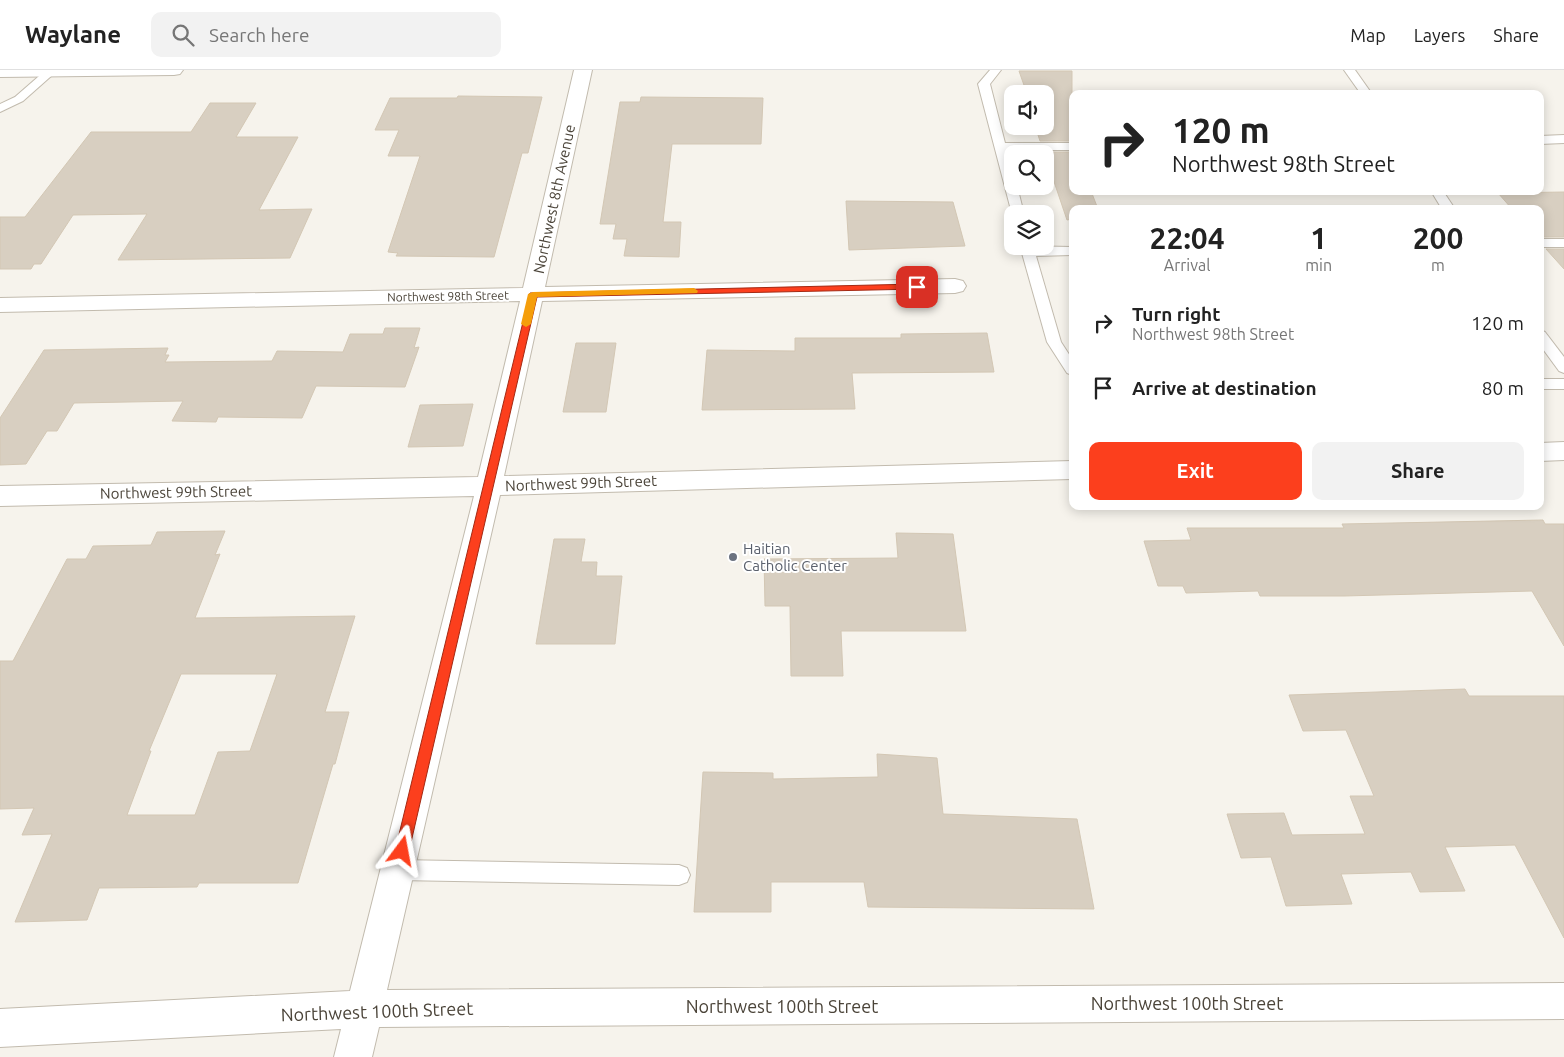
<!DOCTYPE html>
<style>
:root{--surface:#fff;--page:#f2f2f2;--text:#222;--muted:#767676;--line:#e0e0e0;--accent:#fc3f1d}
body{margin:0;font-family:Ubuntu,sans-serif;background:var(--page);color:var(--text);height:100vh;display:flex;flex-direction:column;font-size:19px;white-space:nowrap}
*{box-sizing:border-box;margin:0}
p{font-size:16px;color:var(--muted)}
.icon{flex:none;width:28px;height:28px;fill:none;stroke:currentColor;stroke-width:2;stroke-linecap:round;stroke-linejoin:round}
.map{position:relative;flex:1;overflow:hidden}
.panel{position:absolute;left:1069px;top:135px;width:475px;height:305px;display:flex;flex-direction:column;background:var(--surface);border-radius:10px;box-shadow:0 2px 12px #0003}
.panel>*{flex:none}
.banner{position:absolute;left:1069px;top:20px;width:475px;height:105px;border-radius:10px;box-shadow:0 2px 12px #0003;background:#fff;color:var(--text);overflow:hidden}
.controls{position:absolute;left:1004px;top:15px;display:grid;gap:10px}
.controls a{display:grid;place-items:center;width:50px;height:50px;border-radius:10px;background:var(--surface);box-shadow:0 2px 12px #0003;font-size:25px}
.pin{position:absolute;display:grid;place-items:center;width:42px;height:42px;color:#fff;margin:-21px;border-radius:10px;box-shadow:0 2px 8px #0006}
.me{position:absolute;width:55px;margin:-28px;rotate:13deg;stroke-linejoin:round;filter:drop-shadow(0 0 4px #0008)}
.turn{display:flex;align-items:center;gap:18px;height:105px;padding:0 20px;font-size:22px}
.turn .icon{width:65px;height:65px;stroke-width:2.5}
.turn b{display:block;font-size:35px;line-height:42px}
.eta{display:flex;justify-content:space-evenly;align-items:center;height:85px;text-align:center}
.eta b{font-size:30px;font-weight:700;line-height:35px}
.button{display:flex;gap:10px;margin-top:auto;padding:10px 20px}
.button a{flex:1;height:58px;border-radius:10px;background:var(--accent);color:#fff;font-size:20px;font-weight:700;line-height:58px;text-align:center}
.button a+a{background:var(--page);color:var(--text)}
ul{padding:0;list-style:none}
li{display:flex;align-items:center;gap:15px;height:65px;padding:0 20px}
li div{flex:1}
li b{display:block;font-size:19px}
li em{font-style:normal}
header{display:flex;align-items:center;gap:30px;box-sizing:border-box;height:70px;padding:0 25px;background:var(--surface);border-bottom:1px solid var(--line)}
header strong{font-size:24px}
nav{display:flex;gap:28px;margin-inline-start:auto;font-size:18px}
.search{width:350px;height:45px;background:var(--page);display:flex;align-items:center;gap:12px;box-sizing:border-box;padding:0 18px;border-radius:10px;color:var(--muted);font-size:19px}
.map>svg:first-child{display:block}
.building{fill:#d8cfc1;stroke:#d3c7b4;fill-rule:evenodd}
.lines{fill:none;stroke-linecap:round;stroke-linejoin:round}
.service-casing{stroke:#c2bbae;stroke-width:2}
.minor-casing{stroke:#c2bbae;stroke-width:2}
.service{fill:#fff;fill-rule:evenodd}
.minor{fill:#fff;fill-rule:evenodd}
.route{fill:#fc3f1d;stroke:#a42913}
.slow{fill:#f59e0b}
.worship-dot{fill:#6b7280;stroke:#fff;stroke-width:2}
.labels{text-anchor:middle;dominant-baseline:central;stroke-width:4;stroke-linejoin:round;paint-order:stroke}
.far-street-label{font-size:12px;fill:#4b4439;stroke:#fff}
.street-label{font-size:15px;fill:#4b4439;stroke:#fff}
.worship-label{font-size:15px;fill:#5b616d;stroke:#fff;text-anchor:start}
.near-street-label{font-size:18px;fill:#4b4439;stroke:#fff}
</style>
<header>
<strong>Waylane</strong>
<div class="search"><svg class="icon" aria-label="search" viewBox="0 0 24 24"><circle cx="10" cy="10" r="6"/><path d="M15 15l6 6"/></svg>Search here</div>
<nav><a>Map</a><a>Layers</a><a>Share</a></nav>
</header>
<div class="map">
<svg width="1564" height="987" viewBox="0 0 1564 987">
<rect width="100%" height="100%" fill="#f6f3ec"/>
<g class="building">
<path d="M 1019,1 L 1072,1 L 1072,71 L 1040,71 L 1035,56 L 1045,56 L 1045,24 L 1025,24 L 1023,18 L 1025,18 Z"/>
<path d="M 458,26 L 542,27 L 528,83 L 522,83 L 494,187 L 396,186 L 398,183 L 388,182 L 420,86 L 388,86 L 399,60 L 375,60 L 390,28 L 457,28 Z"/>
<path d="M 641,27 L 763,28 L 761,74 L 672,74 L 663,152 L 681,152 L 679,187 L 624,186 L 627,169 L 613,169 L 616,154 L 600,154 L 620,32 L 640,32 Z"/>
<path d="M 210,33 L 256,33 L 236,67 L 298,67 L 259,140 L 312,139 L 290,188 L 118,190 L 147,144 L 73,145 L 41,194 L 34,194 L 31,199 L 0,199 L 0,147 L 25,147 L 91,62 L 191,62 Z"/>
<path d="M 1044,82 L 1072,82 L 1072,121 L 1091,121 L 1098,139 L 1072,139 L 1072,149 L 1067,150 Z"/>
<path d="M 1564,122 L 1564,167 L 1540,167 L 1540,139 L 1512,139 L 1498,123 Z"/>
<path d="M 846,131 L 953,132 L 965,176 L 849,180 Z"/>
<path d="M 1546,179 L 1564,179 L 1564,199 Z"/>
<path d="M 385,258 L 420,258 L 414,278 L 419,277 L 405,317 L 316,316 L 302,348 L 218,347 L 216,352 L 172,351 L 183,331 L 74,333 L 57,361 L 47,361 L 26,394 L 0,395 L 0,348 L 44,280 L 168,278 L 165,285 L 169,285 L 165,292 L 272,291 L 277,281 L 343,282 L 350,264 L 383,264 Z"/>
<path d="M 987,263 L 994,302 L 852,303 L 855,339 L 702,340 L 707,280 L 795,281 L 795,268 L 901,268 L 901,264 Z"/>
<path d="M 576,273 L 616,273 L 606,342 L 563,342 Z"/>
<path d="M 473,334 L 463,376 L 408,377 L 420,335 Z"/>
<path d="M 1543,450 L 1545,454 L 1564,454 L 1564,576 L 1532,521 L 1344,526 L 1260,526 L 1258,521 L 1186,523 L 1183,516 L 1158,516 L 1144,471 L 1191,470 L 1187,458 L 1344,458 L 1342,454 Z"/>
<path d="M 225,461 L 215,485 L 220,484 L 195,548 L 355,546 L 325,642 L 349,642 L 335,694 L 333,694 L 298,813 L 199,813 L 197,817 L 99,818 L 87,850 L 15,852 L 52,764 L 22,765 L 34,738 L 0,739 L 0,591 L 13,591 L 67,489 L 86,489 L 93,476 L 151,475 L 157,462 ZM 181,604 L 277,604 L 250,681 L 218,682 L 195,745 L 127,745 L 151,681 L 149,681 Z"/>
<path d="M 896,463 L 953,464 L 966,561 L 841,561 L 843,606 L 791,606 L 790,536 L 765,536 L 764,489 L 898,488 Z"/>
<path d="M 554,469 L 585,469 L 581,492 L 597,492 L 596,506 L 622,506 L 615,574 L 536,574 Z"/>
<path d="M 1465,619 L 1469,626 L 1564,626 L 1564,868 L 1515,775 L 1445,777 L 1465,821 L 1420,822 L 1411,802 L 1341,804 L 1352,834 L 1286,836 L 1271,787 L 1241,788 L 1227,744 L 1284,743 L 1292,765 L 1365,764 L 1350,726 L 1374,726 L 1346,660 L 1303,661 L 1289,625 Z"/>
<path d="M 877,684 L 937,688 L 943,744 L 1077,749 L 1094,839 L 868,837 L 864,812 L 771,812 L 771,842 L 694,842 L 703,702 L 773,703 L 773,709 L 878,707 Z"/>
</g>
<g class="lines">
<g class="service-casing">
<g id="service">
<path d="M 46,0 L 58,0 L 23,31 L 0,42 L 0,34 L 15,27 Z"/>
<path d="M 990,0 L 1001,0 L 990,14 L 1005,73 L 1072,73 L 1072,80 L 1007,80 L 1012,100 L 1012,116 L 1017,116 L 1024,144 L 1012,144 L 978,14 Z"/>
<path d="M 1344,0 L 1355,0 L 1372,24 L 1361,24 Z"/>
<path d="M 1564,65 L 1564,73 L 1540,74 L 1540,66 Z"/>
<path d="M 1431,121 L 1443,121 L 1455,139 L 1442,139 Z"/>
<rect x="1540" y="169" width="24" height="8"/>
<path d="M 1020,176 L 1072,177 L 1072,185 L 1036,186 L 1061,272 L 1072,289 L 1072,305 L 1067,303 L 1047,272 Z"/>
<path d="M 1540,260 L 1545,262 L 1564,287 L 1564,303 L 1559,301 L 1540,275 Z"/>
<rect x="1540" y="309" width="24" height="10"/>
<path d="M 398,790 L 679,795 L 687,798 L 690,805 L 687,812 L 679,815 L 398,810 L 390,807 L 387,800 L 390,793 Z"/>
</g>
</g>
<g class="minor-casing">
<g id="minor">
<path d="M 0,0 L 183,0 L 180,4 L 174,5 L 0,7 Z"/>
<path d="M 574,0 L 592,0 L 545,217 L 955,209 L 963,211 L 966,216 L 963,221 L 955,223 L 542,231 L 504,406 L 1072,391 L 1072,409 L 500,425 L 387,920 L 1564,913 L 1564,949 L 379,957 L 372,987 L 334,987 L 341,959 L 0,977 L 0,939 L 350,921 L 474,426 L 0,436 L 0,416 L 478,407 L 520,231 L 0,242 L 0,228 L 523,218 Z"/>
<path d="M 1564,372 L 1564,390 L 1540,391 L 1540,373 Z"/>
</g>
</g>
<use href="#service" class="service"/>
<use href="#minor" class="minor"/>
</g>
<path class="route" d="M 917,214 L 920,215 L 920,219 L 537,227 L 409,781 L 407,786 L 402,788 L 397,786 L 395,781 L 530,223 Z"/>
<path class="slow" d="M 694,218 L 698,221 L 697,223 L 537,227 L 531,254 L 526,257 L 521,254 L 528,224 L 533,222 Z"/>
<circle class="worship-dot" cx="733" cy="487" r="5"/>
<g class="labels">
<g class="far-street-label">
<text transform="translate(448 226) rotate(-1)">Northwest 98th Street</text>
</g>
<g class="street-label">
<text transform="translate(554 129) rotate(-78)">Northwest 8th Avenue</text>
<text transform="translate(581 413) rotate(-2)">Northwest 99th Street</text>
<text transform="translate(176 422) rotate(-1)">Northwest 99th Street</text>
</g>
<g class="worship-label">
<text x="743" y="478">Haitian<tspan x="743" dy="17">Catholic Center</tspan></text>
</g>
<g class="near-street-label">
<text x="1187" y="933">Northwest 100th Street</text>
<text x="782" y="936">Northwest 100th Street</text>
<text transform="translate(377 941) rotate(-2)">Northwest 100th Street</text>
</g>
</g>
</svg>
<div class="controls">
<a><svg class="icon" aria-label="sound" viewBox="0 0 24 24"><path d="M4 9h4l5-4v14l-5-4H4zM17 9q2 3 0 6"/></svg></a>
<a><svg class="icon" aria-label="search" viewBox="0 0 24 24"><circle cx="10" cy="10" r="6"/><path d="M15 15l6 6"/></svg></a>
<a><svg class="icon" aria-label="layers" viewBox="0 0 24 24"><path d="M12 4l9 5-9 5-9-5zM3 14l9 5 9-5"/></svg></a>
</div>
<div class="pin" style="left:917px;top:217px;background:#d93025"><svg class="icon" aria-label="arrive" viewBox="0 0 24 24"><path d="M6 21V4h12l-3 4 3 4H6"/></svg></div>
<svg class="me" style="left:402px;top:781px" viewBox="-20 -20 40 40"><path d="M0-17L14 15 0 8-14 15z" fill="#fc3f1d" stroke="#fff" stroke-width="4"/></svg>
<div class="banner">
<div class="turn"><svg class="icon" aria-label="right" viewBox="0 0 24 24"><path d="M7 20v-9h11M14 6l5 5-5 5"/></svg><div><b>120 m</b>Northwest 98th Street</div></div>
</div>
<section class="panel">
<div class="eta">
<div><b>22:04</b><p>Arrival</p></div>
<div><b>1</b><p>min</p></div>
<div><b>200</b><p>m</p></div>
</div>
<ul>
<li><svg class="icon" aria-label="right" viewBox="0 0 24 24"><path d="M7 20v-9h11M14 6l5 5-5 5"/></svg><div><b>Turn right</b><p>Northwest 98th Street</p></div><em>120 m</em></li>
<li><svg class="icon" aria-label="arrive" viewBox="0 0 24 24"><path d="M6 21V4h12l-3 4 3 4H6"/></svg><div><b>Arrive at destination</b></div><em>80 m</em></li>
</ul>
<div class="button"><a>Exit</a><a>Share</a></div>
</section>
</div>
